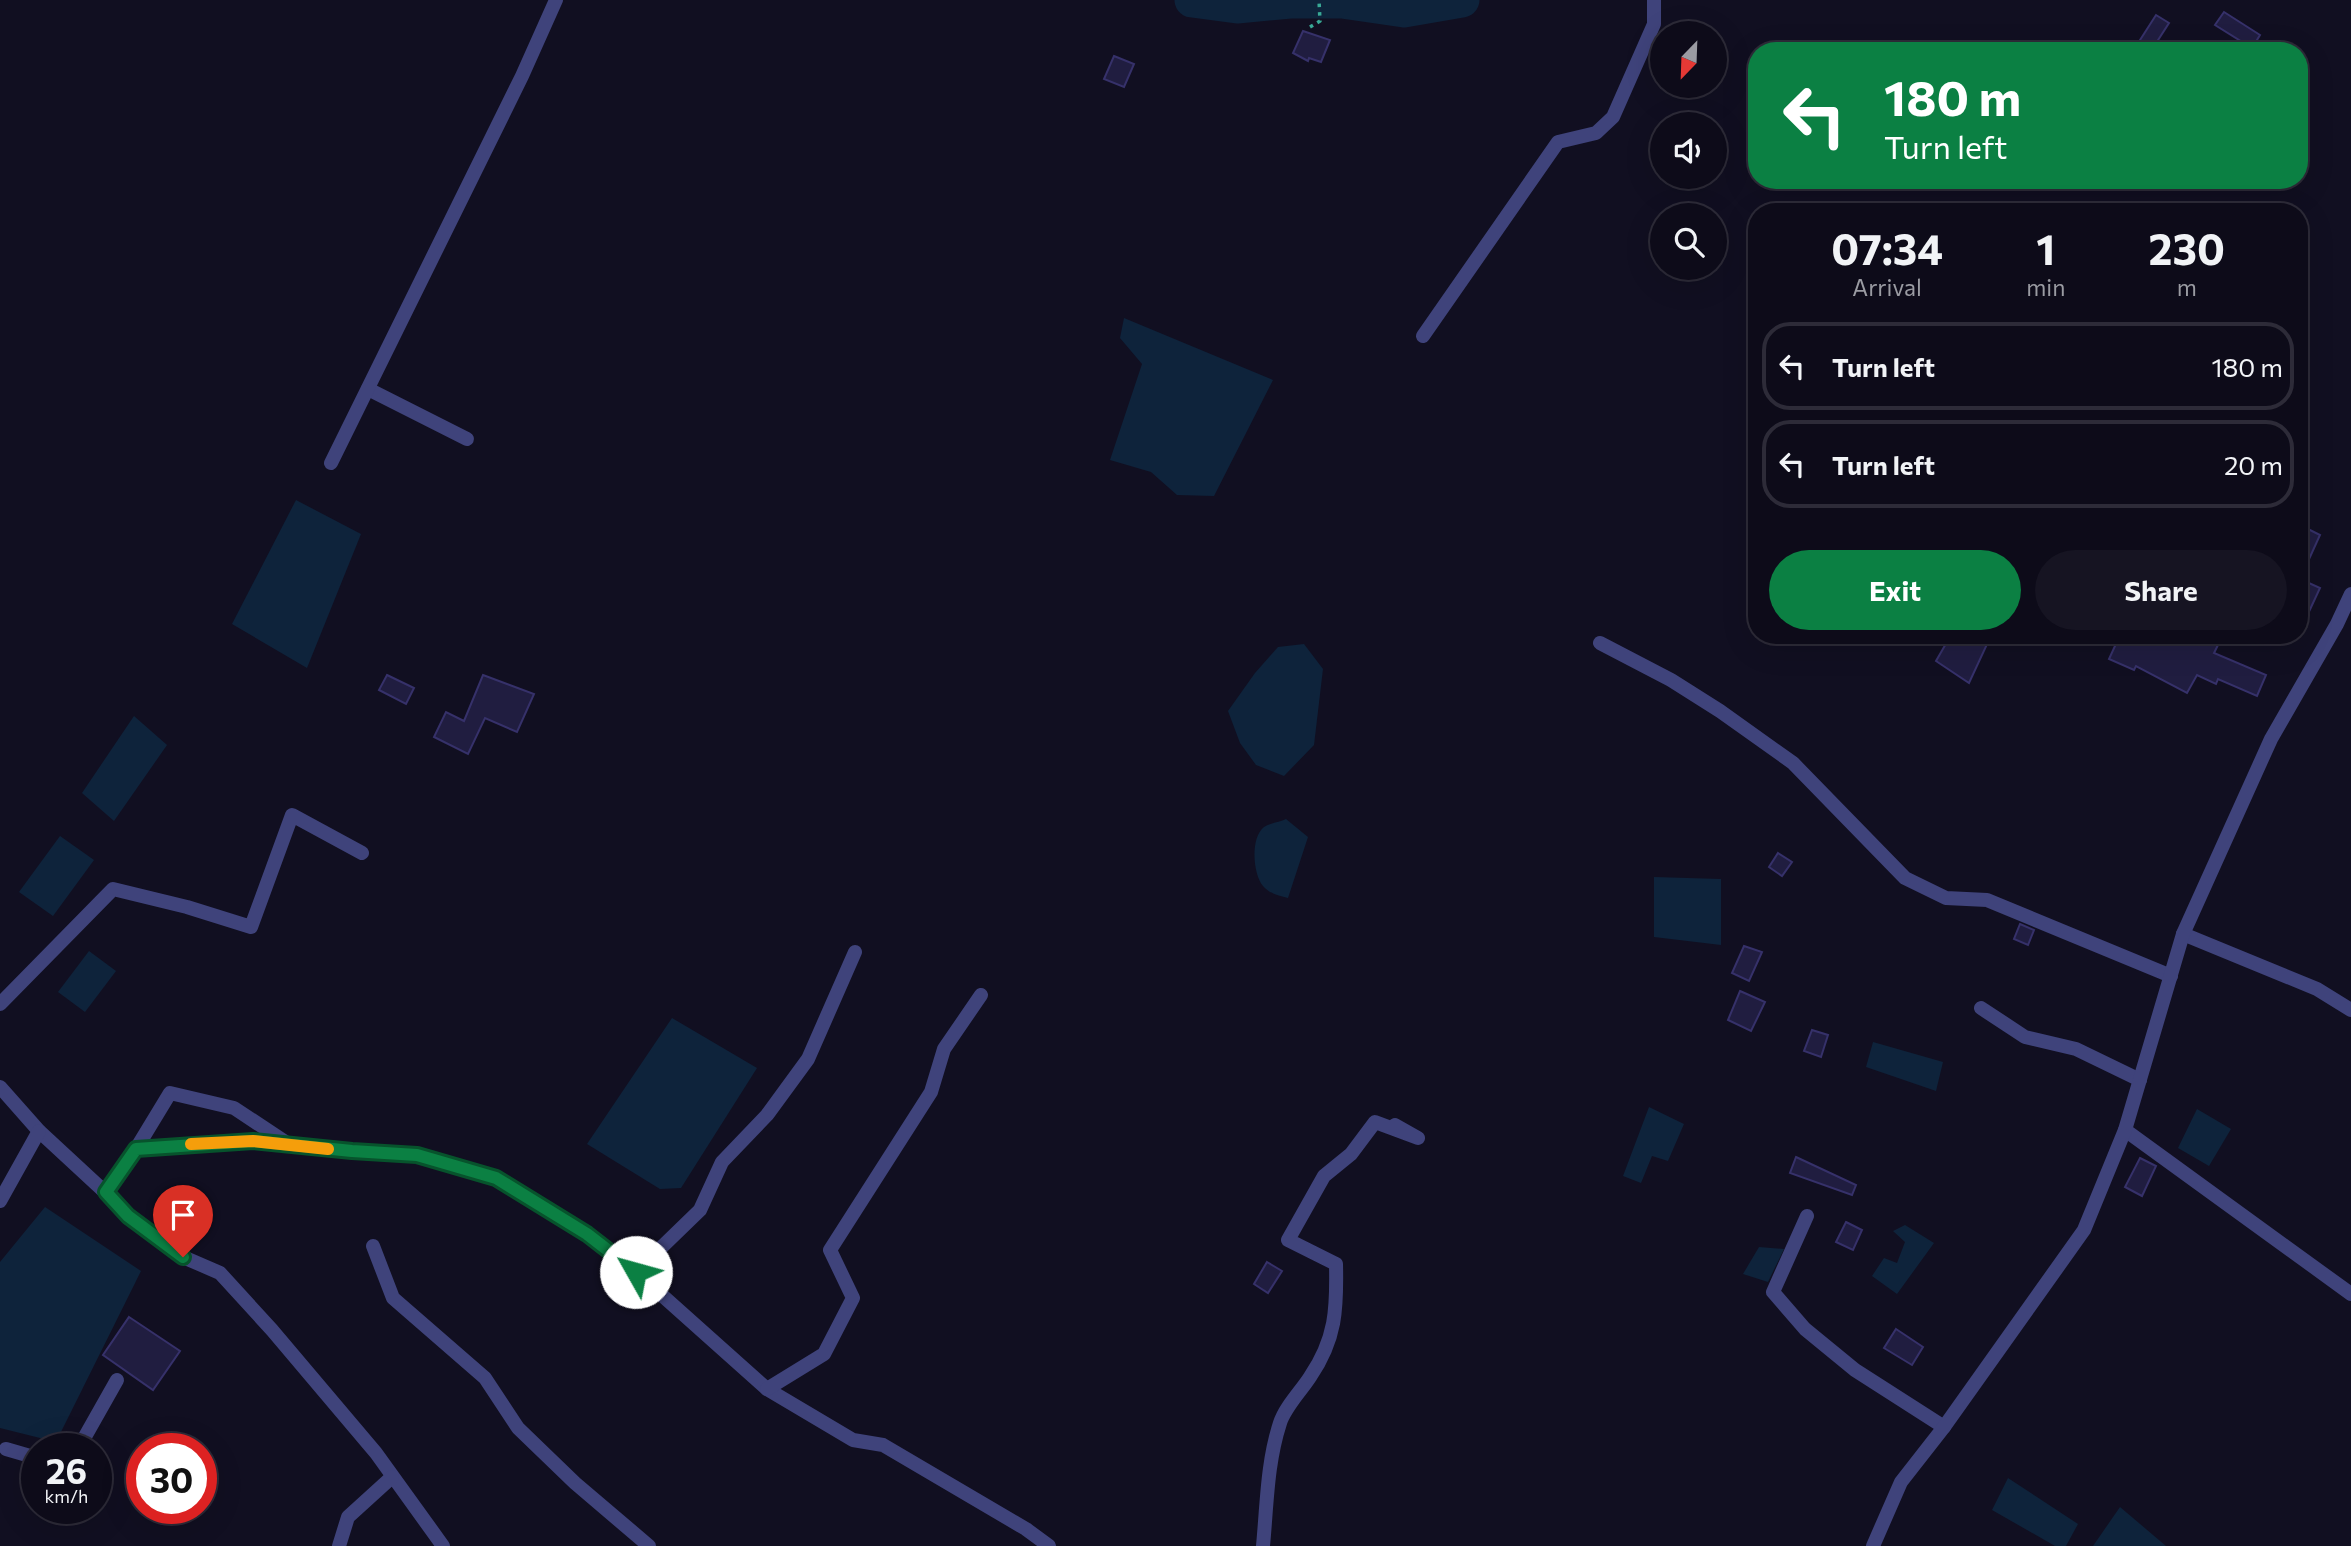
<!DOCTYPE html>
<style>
:root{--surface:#0d0b19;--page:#161422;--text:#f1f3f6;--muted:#9a9ba2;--line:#2d2b38;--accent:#0b8043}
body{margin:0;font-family:Commissioner,sans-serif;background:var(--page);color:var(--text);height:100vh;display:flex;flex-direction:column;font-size:26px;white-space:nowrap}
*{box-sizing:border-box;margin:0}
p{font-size:23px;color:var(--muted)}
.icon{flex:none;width:38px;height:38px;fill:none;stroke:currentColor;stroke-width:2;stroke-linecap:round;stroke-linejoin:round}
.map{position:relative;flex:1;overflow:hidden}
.drawer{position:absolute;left:1748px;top:203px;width:560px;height:441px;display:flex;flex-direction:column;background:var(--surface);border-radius:28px;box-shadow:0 7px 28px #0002,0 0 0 2px var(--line)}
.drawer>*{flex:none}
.top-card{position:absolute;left:1748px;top:42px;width:560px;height:147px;border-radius:28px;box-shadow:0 7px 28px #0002,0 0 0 2px var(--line);background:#0b8043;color:#fff;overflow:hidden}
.needle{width:46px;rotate:203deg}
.buttons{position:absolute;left:1650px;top:21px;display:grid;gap:14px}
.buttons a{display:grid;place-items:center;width:77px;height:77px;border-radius:50%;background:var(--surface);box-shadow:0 7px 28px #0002,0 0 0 2px var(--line);font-size:35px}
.speed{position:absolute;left:21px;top:1433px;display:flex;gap:14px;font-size:35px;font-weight:700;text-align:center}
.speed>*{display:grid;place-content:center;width:91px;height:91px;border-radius:50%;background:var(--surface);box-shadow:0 7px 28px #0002,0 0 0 2px var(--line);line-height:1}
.speed small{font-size:18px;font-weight:400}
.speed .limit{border:10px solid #d22;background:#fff;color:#111}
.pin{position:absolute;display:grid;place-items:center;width:60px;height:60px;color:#fff;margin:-72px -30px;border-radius:50% 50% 50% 0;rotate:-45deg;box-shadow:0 0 7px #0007}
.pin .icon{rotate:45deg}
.me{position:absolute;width:77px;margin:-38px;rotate:308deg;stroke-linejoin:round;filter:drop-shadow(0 0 5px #0008)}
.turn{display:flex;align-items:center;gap:24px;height:147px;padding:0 21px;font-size:32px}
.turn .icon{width:91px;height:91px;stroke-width:2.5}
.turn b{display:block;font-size:49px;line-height:60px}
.eta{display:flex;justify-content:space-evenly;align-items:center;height:119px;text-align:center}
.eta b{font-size:42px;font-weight:700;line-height:49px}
.primary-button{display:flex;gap:14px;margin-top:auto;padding:14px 21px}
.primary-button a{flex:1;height:80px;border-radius:42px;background:var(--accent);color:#fff;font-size:28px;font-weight:700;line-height:80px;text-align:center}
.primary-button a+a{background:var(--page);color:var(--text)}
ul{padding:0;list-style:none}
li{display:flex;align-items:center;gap:21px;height:88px;margin:0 14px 10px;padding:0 7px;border:4px solid var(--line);border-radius:28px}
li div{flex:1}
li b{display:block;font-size:26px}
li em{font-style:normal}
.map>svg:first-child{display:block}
.water{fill:#0e233b}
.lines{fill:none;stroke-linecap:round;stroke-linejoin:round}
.river{stroke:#0e233b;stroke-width:35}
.building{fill:#201d40;stroke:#36316a;stroke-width:2}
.path{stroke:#39a996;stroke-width:3.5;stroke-dasharray:3.5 5;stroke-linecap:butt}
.minor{stroke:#3f437b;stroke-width:14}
.route-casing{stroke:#07532c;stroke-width:18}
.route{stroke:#0b8043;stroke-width:12}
.slow{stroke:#f59e0b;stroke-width:12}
</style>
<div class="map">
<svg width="2351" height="1546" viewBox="0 0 2351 1546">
<rect width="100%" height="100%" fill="#110f21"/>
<g class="water">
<path d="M 1124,318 L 1273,380 L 1214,496 L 1177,495 L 1151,472 L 1110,460 L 1142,364 L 1120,338 Z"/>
<path d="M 296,500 L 361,534 L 307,668 L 232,624 Z"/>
<path d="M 1304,644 L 1323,669 L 1314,745 L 1284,776 L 1256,765 L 1240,743 L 1228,711 L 1255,673 L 1278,647 Z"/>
<path d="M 134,716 L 167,745 L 114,821 L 82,793 Z"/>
<path d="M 1286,819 L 1308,837 L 1288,898 C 1279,896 1270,894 1263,886 C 1253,874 1250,838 1264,827 C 1270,823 1280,822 1286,819 Z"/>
<path d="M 60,836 L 94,860 L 53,916 L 19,892 Z"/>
<path d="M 1654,877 L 1721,879 L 1721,945 L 1654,937 Z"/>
<path d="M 89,951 L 116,971 L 85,1012 L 58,992 Z"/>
<path d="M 672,1018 L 757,1068 L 681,1188 L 660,1189 L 587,1144 Z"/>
<path d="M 1873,1042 L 1943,1062 L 1936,1091 L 1866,1067 Z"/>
<path d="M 1649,1107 L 1684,1124 L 1668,1161 L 1652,1156 L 1641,1183 L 1623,1176 Z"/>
<path d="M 2197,1109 L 2231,1129 L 2209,1166 L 2178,1148 Z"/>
<path d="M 45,1207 L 141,1271 L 56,1442 L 0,1428 L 0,1262 Z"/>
<path d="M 1905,1225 L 1934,1243 L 1897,1294 L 1872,1276 L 1884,1258 L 1897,1263 L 1905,1242 L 1893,1231 Z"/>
<path d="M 1759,1247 L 1784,1249 L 1768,1282 L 1743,1274 Z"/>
<path d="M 2008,1478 L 2078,1524 L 2066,1546 L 2055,1546 L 1992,1510 Z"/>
<path d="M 2120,1507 L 2166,1546 L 2093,1546 Z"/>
</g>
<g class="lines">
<path class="river" d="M 1192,0 L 1237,6 L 1290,1 L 1342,1 L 1404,10 L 1462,0"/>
</g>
<g class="building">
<path d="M 2224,12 L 2260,35 L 2252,48 L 2215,25 Z"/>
<path d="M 2156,15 L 2169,23 L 2151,51 L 2133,51 Z"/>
<path d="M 1303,31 L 1330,40 L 1321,62 L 1309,58 L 1308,61 L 1293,53 Z"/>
<path d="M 1114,56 L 1134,64 L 1124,87 L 1104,79 Z"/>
<path d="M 2300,525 L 2320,535 L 2300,579 L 2320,588 L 2300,631 Z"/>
<path d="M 1951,635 L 1981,635 L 1989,640 L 1969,683 L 1936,661 Z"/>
<path d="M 2120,635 L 2223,635 L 2214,653 L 2266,675 L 2257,696 L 2218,679 L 2216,684 L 2197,675 L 2187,693 L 2136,666 L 2134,670 L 2109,659 Z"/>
<path d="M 387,675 L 414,688 L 406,704 L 379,690 Z"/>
<path d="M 483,675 L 534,694 L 517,732 L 485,718 L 468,754 L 434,737 L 446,712 L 464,721 Z"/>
<path d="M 1778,853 L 1792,862 L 1782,876 L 1769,867 Z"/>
<path d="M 2020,924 L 2034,930 L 2028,945 L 2014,939 Z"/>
<path d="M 1744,946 L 1762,952 L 1749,981 L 1732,973 Z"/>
<path d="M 1740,991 L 1765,1002 L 1751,1031 L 1728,1020 Z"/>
<path d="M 1812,1030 L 1828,1035 L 1821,1057 L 1804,1051 Z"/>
<path d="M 1796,1157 L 1856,1185 L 1852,1195 L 1790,1173 Z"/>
<path d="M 2140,1158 L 2156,1166 L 2142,1196 L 2125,1187 Z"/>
<path d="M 1846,1222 L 1862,1230 L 1853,1250 L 1836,1242 Z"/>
<path d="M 1267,1262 L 1282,1271 L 1268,1293 L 1254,1284 Z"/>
<path d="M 129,1317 L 180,1351 L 153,1390 L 103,1355 Z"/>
<path d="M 1896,1329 L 1923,1347 L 1912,1365 L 1884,1348 Z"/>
</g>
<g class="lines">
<path class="path" d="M 1310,27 L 1320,21 L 1319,0"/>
<g class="minor">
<path d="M 1423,336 L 1558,142 L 1596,133 L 1613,117 L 1654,24 L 1654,0"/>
<path d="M 368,389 L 467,439"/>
<path d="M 331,463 L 522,76 L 556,0"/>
<path d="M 1600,643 L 1671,680 L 1720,711 L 1793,763 L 1905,878 L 1946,898 L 1987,900 L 2171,976"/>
<path d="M 2183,934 L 2317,989 L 2351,1010"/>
<path d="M 0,1004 L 113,889 L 187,907 L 251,927 L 292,815 L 362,853"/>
<path d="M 1981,1008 L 2025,1037 L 2076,1049 L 2140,1080"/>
<path d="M 0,1087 L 39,1131 L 106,1193 L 128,1216 L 183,1257 L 220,1273 L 272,1330 L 376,1453 L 443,1546"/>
<path d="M 2125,1130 L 2351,1294"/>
<path d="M 136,1149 L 170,1093 L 234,1108 L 287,1143"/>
<path d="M 106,1193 L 136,1149 L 253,1141 L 352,1151 L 417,1155 L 496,1178 L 587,1234 L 636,1272 L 767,1389 L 853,1440 L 883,1445 L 1026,1529 L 1049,1546"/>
<path d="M 0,1201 L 39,1131"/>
<path d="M 1807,1216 L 1773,1292 L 1805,1329 L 1855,1370 L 1944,1427"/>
<path d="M 373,1246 L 393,1298 L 485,1378 L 518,1428 L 575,1483 L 649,1546"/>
<path d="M 636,1272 L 700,1210 L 722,1162 L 767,1115 L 808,1059 L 855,952"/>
<path d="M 767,1389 L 824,1354 L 853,1298 L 830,1250 L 931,1092 L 944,1049 L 981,995"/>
<path d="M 6,1449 L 37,1458"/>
<path d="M 78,1449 L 117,1380"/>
<path d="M 339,1546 L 348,1517 L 392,1477"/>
<path d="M 1263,1546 C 1267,1504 1267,1463 1280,1423 C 1285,1407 1301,1391 1310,1377 C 1336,1339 1337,1309 1336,1264 L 1288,1240 L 1324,1176 L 1351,1154 L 1375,1122 L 1418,1138 L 1395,1125"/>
<path d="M 1873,1546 L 1901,1482 L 1944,1427 L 2084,1230 L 2125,1130 L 2183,934 L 2271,739 L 2337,624 L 2351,594"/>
</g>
</g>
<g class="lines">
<g class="route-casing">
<path id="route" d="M 183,1257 L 128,1216 L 106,1192 L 136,1149 L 253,1141 L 352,1151 L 417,1155 L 496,1178 L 587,1234 L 636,1272"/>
</g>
<use href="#route" class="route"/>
<path class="slow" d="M 191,1144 L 253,1141 L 328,1149"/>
</g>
</svg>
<div class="buttons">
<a><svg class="needle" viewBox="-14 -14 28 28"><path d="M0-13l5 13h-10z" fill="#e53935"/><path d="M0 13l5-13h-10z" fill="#9a9ba2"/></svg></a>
<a><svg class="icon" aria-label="sound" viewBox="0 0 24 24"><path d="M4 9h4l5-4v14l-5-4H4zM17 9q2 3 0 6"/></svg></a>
<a><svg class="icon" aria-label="search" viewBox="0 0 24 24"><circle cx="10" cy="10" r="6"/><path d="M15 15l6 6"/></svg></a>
</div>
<div class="speed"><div>26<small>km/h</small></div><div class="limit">30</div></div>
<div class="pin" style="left:183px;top:1257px;background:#d93025"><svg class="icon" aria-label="arrive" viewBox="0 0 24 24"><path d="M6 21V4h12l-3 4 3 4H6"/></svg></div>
<svg class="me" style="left:636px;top:1272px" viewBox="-20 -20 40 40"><circle r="19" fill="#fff"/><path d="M0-13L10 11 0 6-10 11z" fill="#0b8043"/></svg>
<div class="top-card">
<div class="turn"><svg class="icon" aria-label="left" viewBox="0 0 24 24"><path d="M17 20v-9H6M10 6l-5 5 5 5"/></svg><div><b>180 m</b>Turn left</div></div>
</div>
<section class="drawer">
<div class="eta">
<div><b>07:34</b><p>Arrival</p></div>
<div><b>1</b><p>min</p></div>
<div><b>230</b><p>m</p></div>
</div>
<ul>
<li><svg class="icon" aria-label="left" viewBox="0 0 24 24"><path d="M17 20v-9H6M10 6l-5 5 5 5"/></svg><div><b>Turn left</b></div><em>180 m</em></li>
<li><svg class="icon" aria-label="left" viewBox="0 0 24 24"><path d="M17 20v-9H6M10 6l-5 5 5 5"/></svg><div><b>Turn left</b></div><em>20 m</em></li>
</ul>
<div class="primary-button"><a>Exit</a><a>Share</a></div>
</section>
</div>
